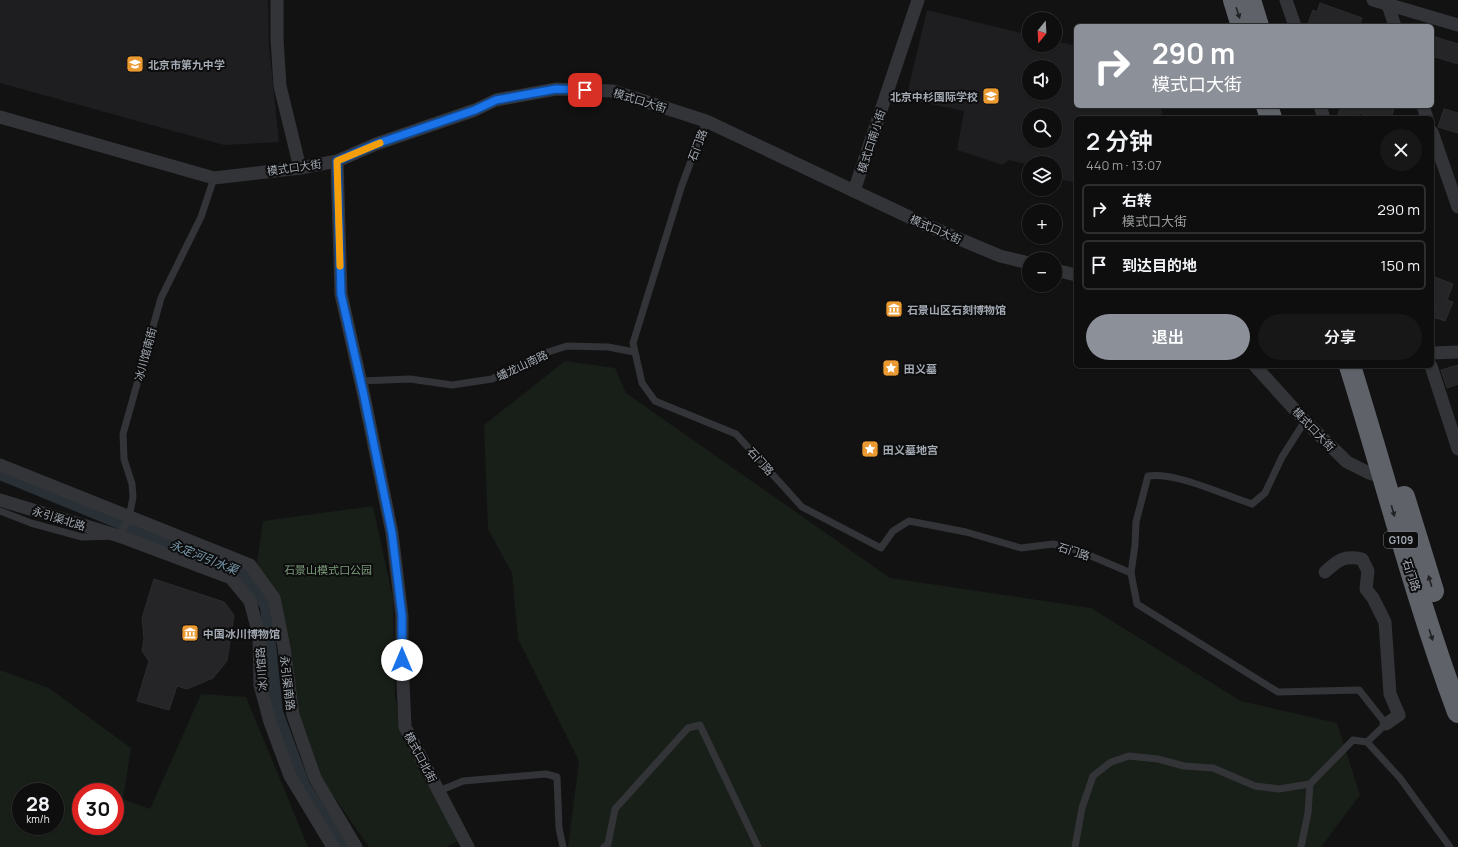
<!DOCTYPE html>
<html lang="zh">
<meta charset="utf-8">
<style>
:root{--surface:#0e0e0e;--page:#171717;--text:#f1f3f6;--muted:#9b9c9e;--line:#2e2e2e;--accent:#8c9099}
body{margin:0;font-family:Manrope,"Noto Sans SC",sans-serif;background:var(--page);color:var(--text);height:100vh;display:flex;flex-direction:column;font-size:15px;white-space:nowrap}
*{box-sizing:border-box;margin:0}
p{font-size:13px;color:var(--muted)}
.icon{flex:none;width:22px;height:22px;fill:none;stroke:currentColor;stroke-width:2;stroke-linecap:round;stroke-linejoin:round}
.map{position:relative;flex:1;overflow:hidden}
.drawer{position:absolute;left:1074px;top:116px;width:360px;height:252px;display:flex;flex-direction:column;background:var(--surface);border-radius:6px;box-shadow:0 1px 3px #0004,0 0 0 1px var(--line)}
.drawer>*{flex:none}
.hud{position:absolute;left:1074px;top:24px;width:360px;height:84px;border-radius:6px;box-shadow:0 1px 3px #0004,0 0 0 1px var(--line);background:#8c9099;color:#fff;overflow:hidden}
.needle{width:26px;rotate:198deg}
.tools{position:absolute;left:1022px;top:12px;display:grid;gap:8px}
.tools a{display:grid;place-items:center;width:40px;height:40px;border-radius:50%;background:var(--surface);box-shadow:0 1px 3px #0004,0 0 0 1px var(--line);font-size:20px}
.speed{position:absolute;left:12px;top:783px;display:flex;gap:8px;font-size:20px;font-weight:700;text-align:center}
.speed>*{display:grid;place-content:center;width:52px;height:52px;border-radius:50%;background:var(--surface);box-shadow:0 1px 3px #0004,0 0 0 1px var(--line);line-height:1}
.speed small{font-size:10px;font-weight:400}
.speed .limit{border:6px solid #d22;background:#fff;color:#111}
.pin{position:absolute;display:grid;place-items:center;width:34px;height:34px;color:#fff;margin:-17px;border-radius:8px;box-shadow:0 2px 6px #0006}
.me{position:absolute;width:44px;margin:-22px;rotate:0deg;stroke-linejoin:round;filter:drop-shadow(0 0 3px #0008)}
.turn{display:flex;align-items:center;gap:14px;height:84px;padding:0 12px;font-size:18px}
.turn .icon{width:52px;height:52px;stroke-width:2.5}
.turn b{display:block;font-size:28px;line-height:34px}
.round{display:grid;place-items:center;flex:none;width:42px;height:42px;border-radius:21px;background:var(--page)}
.head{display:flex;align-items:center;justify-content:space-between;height:68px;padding:0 12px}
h1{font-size:24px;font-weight:600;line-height:30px}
.cta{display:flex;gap:8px;margin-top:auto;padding:8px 12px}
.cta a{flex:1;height:46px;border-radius:24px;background:var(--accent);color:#fff;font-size:16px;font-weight:600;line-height:46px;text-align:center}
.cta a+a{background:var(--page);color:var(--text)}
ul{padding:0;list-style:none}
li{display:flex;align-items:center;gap:12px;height:50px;margin:0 8px 6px;padding:0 4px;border:2px solid var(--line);border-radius:6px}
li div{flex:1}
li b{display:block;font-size:15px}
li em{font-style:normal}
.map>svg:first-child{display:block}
.built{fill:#1e1e20;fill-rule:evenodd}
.green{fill:#181e18;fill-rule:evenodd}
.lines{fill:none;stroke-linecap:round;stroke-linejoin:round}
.canal{stroke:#293136;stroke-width:12}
.building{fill:#252527;stroke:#2c2c2f}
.lane{stroke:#333438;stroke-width:7}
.street{stroke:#333438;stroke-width:13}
.highway{stroke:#5f6369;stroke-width:22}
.oneway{fill:#222225}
.route-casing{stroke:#114b97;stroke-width:10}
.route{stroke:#1a73e8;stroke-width:7}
.slow{stroke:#f59e0b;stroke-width:7}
.labels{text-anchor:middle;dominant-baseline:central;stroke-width:4;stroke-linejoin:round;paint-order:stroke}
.shield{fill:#0d0d0e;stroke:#767b82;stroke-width:1}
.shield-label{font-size:10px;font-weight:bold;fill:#a3aab3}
.poi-label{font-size:11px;font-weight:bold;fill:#a3aab3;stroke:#0d0d0e;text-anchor:start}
.street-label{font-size:11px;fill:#a3aab3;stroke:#0d0d0e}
.park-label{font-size:11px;fill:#7c9e7b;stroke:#0d0d0e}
.water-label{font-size:12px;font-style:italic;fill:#7b9bae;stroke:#0d0d0e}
</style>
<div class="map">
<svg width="1458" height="847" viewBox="0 0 1458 847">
<rect width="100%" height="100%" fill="#121213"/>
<g class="built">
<path d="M 0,0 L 268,0 L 269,46 L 279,142 L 224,145 L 0,83 Z"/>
<path d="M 927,10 L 1029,35 L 1029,45 L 1055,45 L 1055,41 L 1076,46 L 1076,106 L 1161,106 L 1163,118 L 1076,118 L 1076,183 L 1055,178 L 1055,163 L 1029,163 L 1029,165 L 1009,160 L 1003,165 L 957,150 L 964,111 L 906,99 ZM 1029,67 L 1055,67 L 1055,93 L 1029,93 ZM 1029,115 L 1055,115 L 1055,141 L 1029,141 Z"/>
</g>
<g class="green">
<path d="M 565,361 L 615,368 L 626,393 L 890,578 L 1091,608 L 1241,701 L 1337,723 L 1360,795 L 1321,847 L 568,847 L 579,761 L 518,639 L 512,573 L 488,529 L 484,425 Z"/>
<path d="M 373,506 L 393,599 L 395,696 L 402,729 L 460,840 L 446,847 L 369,847 L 320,777 L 296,711 L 290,642 L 280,600 L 257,564 L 263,521 Z"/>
<path d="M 0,670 L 49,688 L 131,748 L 123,799 L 150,809 L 201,694 L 246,697 L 308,847 L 0,847 ZM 21,792 L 55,792 L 55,826 L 21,826 ZM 81,792 L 115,792 L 115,826 L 81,826 Z"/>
</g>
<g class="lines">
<path class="canal" d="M 0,474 L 244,574 L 266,606 L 277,712 L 304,785 L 343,847"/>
</g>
<g class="building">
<path d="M 1320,3 L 1362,18 L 1359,26 L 1307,26 L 1313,10 L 1317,12 Z"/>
<path d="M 1432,36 L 1458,44 L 1458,64 L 1432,56 Z"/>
<path d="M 1341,106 L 1395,106 L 1391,118 L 1374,118 L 1359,113 L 1357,118 L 1349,118 L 1338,114 Z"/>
<path d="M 1444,109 L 1458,113 L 1458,133 L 1438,127 Z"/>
<path d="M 1432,276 L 1453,284 L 1447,300 L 1453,302 L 1445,321 L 1433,317 L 1436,308 L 1432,307 Z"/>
<path d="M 1458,365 L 1458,384 L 1447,388 L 1441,370 Z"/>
<path d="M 154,579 L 224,602 L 234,615 L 227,661 L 213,678 L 187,689 L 177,686 L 169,710 L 137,701 L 149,661 L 142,651 L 144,639 L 142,618 Z"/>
</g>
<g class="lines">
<g class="lane">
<path d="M 706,121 L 682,185 L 633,343 L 642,383 L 655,401 L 736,434 L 802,507 L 881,548 L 893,531 L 909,521 L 966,532 L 1021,548 L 1053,544 L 1077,550 L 1131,573"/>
<path d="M 361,381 L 410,379 L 452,385 L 492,379 L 542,354 L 567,346 L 608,347 L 634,352"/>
<path d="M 1305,421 L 1282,457 L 1265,493 L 1252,504 C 1224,495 1176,472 1148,476 L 1136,522 L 1135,545 L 1131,573 L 1137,604 L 1278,692 L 1359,690 L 1386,724 L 1367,742"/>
<path d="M 0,511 L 31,523 L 82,537 L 119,536 L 129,518 L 133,497 L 132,484 L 124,459 L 123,434 L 161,298 L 201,217 L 214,178"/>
<path d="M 439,791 L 463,781 L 546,774 L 557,777 L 559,828 L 563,847"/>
<path d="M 604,847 L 608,844 L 615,809 L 688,728 L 700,725 L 758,847"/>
<path d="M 1075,847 L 1082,808 L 1093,776 L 1111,762 L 1129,756 L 1158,759 L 1184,766 L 1213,768 L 1255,786 L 1279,789 L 1310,784 L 1353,740 L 1367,742 L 1400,778 L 1450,847"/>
<path d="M 1301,847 L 1308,813 L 1310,784"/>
</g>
<g class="street">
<path d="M 277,0 L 277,39 L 280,86 L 300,168"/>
<path d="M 1286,0 L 1295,26"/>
<path d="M 1373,0 L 1458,25"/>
<path d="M 1388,5 L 1395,26"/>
<path d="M 1320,106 L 1324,118"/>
<path d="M 1423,106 L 1427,118"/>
<path d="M 0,117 L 214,178 L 300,168 L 337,161 L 376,144 L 475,110 L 496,100 L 556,89 L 613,91 L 706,121 L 926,225 L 1000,256 L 1029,263"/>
<path d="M 1432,132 L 1458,207"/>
<path d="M 337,161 L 341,294 L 364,396 L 392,533 L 402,616 L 402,660 L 405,727 L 468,847"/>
<path d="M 854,191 L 918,0"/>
<path d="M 1055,270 L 1076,275"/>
<path d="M 1432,353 L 1458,352"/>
<path d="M 1255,366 L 1305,421 L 1347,462 L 1369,473 L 1383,477"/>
<path d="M 1431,366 L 1458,449"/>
<path d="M 0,465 L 250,565 L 274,598 L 284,647 L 293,715 L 315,778 L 356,847"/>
<path d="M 0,500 L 119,536 L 231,578 L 250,601 L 259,635 L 260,685 L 270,722 L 290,776 L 333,847"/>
<path d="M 1325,572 C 1338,560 1344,555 1362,559 L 1368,571 L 1366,589 L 1373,598 L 1385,622 L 1390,694 L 1399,715 L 1386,724"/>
</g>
<g class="highway">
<path d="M 1234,0 L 1242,26"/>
<path d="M 1250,0 L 1258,26"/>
<path d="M 1267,106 L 1271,118"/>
<path d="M 1350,366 C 1386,481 1416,599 1458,712"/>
<path d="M 1404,497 L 1433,591"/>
</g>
</g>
<defs><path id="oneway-solid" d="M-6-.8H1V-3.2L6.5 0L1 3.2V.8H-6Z"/></defs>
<g class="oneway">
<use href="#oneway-solid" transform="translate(1238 13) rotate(72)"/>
<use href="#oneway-solid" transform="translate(1393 511) rotate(74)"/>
<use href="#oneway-solid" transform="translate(1430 581) rotate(-107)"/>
<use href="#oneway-solid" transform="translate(1431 635) rotate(72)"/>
</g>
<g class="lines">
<g class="route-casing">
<path id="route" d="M 402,660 L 402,616 L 392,533 L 364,396 L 341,294 L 337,161 L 376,144 L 475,110 L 496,100 L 556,89 L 585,90"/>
</g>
<use href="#route" class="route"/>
<path class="slow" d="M 340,266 L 337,161 L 380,143"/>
</g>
<defs>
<g id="school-square" transform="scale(0.9)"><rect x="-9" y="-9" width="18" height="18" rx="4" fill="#eb9a32" stroke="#0d0d0e"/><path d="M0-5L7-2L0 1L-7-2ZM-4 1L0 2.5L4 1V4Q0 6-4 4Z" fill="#fff"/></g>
<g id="museum-square" transform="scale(0.9)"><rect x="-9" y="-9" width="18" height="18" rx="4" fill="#eb9a32" stroke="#0d0d0e"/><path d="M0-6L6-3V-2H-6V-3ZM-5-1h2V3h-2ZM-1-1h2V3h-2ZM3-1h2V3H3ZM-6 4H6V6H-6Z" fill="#fff"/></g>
<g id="sight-square" transform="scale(0.9)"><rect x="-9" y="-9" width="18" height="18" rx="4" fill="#eb9a32" stroke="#0d0d0e"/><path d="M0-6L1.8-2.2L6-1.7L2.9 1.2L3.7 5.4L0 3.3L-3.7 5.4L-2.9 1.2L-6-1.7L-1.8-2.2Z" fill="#fff"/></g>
</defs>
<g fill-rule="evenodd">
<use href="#school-square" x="135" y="64"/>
<use href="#school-square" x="991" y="96"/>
<use href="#museum-square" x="894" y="309"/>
<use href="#sight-square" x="891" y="368"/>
<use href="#sight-square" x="870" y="449"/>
<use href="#museum-square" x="190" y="633"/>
</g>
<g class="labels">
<rect class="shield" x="1384" y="532" width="34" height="16" rx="3"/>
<g class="shield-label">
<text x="1401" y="540">G109</text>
</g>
<g class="poi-label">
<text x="148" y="64">北京市第九中学</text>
<text x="978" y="96" text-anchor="end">北京中杉国际学校</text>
<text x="907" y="309">石景山区石刻博物馆</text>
<text x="904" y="368">田义墓</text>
<text x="883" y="449">田义墓地宫</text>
<text x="203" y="633">中国冰川博物馆</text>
</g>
<g class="street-label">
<text transform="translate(640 100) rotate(17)">模式口大街</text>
<text transform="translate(871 141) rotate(-72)">模式口南小街</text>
<text transform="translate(697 145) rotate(-69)">石门路</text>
<text transform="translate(294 167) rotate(-8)">模式口大街</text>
<text transform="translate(936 229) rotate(24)">模式口大街</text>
<text transform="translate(145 354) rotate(-75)">冰川馆南街</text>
<text transform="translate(522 365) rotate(-25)">蟠龙山南路</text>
<text transform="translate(1314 429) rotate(46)">模式口大街</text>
<text transform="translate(761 461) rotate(48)">石门路</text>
<text transform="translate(59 518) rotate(17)">永引渠北路</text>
<text transform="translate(1074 551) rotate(18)">石门路</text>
<text transform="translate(1412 575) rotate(72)">石门路</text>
<text transform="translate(261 669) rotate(-94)">冰川馆路</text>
<text transform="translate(288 683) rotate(83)">永引渠南路</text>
<text transform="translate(421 757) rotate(62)">模式口北街</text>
</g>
<g class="park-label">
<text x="328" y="569">石景山模式口公园</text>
</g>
<g class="water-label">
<text transform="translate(204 557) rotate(22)">永定河引水渠</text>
</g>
</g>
</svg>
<div class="tools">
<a><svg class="needle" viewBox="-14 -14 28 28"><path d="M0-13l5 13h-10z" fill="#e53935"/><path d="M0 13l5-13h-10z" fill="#9b9c9e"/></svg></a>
<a><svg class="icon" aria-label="sound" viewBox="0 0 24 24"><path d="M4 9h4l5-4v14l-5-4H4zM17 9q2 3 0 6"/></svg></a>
<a><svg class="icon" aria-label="search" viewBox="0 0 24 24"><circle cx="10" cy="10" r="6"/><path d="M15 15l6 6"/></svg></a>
<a><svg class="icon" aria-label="layers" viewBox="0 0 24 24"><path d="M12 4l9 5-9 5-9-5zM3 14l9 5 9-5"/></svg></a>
<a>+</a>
<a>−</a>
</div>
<div class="speed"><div>28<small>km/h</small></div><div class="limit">30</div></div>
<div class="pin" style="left:585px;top:90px;background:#d93025"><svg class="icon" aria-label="arrive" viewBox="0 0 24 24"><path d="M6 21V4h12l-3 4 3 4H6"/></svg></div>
<svg class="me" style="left:402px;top:660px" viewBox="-20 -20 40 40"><circle r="19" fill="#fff"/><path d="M0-13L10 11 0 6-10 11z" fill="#1a73e8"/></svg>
<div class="hud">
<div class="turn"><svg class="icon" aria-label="right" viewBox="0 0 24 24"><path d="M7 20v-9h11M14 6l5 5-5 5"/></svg><div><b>290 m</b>模式口大街</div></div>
</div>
<section class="drawer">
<div class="head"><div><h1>2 分钟</h1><p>440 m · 13:07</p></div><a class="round"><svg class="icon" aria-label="close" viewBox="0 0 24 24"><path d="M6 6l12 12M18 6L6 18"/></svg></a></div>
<ul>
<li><svg class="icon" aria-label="right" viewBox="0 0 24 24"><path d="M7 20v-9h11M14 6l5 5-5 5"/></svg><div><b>右转</b><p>模式口大街</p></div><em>290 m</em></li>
<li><svg class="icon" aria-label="arrive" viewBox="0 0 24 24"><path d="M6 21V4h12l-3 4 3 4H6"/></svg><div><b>到达目的地</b></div><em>150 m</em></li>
</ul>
<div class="cta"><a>退出</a><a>分享</a></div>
</section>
</div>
